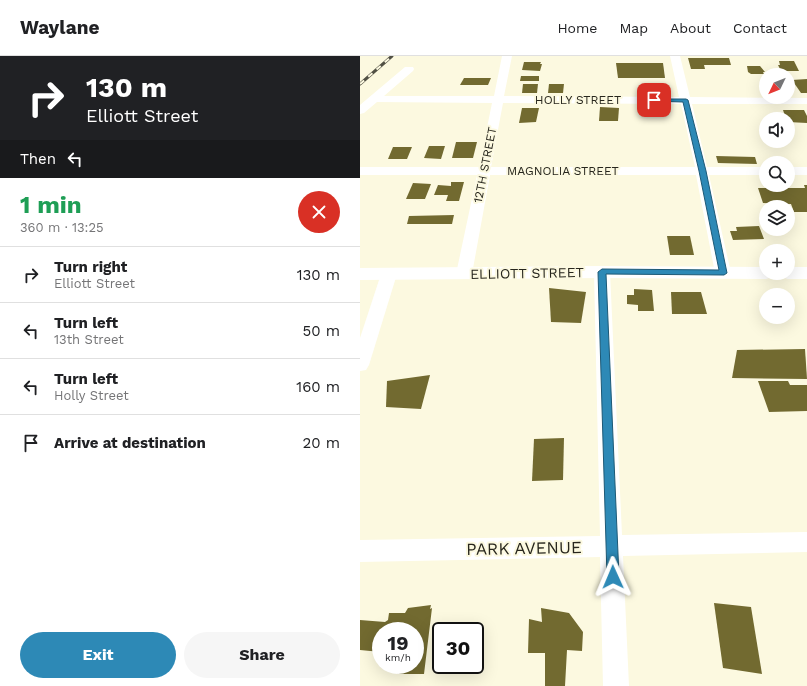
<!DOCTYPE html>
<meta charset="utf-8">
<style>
:root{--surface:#fff;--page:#f6f6f6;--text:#202124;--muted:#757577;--line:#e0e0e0;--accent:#2d89b6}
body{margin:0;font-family:"Work Sans",sans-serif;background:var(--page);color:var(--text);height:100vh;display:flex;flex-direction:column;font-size:15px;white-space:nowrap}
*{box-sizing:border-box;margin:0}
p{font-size:13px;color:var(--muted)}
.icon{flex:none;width:22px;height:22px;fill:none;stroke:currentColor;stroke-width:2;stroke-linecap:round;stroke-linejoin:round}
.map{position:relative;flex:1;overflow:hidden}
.drawer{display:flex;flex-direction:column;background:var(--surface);width:360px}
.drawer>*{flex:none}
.hud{background:#202124;color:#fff;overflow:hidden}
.needle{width:26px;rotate:227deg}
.tools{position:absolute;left:399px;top:12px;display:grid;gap:8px}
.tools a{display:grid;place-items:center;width:36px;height:36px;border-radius:50%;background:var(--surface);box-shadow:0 4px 16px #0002;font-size:20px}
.speed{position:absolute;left:12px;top:566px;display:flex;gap:8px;font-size:20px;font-weight:700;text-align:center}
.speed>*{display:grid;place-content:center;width:52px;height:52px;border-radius:50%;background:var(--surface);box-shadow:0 4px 16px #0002;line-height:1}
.speed small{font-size:10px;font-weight:400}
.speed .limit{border:2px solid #111;border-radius:6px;background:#fff;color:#111}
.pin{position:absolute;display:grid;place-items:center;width:34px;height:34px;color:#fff;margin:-17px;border-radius:8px;box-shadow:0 2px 6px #0006}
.me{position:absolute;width:44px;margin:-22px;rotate:359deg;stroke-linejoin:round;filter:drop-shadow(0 0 3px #0008)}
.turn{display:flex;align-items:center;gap:14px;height:84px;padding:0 20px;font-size:18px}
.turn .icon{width:52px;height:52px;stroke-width:2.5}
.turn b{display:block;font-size:28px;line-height:34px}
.then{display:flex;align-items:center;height:38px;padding:0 20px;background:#0003;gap:8px;font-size:15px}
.round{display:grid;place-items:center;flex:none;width:42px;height:42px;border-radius:21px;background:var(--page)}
.headline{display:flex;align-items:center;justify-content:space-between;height:68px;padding:0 20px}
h1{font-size:24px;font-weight:700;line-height:30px;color:#1e9e55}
.action{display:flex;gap:8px;margin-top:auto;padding:8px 20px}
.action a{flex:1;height:46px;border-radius:24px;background:var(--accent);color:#fff;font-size:16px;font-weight:700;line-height:46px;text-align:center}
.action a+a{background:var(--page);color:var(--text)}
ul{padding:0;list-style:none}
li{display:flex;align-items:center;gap:12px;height:56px;padding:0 20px;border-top:1px solid var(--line)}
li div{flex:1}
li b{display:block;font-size:15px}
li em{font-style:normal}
header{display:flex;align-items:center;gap:24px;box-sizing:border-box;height:56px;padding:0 20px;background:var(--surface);border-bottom:1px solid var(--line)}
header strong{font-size:19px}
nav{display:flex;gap:22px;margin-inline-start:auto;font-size:14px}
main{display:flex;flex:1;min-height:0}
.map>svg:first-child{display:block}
.building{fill:#726a30}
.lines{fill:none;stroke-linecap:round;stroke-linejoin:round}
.minor{fill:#fff;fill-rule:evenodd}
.secondary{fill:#fff;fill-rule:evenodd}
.rail-casing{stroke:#515044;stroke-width:3}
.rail{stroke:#fcf9e0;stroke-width:2;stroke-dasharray:5.5;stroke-linecap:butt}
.route{fill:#2d89b6;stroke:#1d5976}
.labels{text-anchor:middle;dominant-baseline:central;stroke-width:4;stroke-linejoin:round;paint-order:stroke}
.far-street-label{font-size:12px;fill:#27261d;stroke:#fcf9e0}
.street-label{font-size:14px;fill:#27261d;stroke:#fcf9e0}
.near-street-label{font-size:17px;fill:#27261d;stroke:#fcf9e0}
</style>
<header>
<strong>Waylane</strong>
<nav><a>Home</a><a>Map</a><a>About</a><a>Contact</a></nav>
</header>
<main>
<section class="drawer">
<div class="hud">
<div class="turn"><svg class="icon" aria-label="right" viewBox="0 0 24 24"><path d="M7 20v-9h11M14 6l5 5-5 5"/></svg><div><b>130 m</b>Elliott Street</div></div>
<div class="then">Then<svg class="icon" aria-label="left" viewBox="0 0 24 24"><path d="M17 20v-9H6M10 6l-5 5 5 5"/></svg></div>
</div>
<div class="headline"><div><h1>1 min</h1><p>360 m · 13:25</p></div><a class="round" style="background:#d93025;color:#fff"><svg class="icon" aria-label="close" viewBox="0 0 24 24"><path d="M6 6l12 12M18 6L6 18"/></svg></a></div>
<ul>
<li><svg class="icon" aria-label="right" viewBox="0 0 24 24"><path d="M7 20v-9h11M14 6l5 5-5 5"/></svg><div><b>Turn right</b><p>Elliott Street</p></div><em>130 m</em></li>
<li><svg class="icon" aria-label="left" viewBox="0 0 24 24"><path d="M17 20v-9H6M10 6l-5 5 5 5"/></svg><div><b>Turn left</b><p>13th Street</p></div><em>50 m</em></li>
<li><svg class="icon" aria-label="left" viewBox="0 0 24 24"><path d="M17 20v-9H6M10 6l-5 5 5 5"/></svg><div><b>Turn left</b><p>Holly Street</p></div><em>160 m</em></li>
<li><svg class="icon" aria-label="arrive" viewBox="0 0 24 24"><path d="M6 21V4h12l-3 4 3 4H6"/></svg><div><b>Arrive at destination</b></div><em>20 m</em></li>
</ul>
<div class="action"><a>Exit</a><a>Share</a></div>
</section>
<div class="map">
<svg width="447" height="630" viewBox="0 0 447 630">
<rect width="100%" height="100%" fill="#fcf9e0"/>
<g class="building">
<path d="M 328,2 L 369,2 L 371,9 L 344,9 L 345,13 L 331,13 Z"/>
<path d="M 419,5 L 434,5 L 439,15 L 424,15 L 420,13 L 418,9 L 420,9 Z"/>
<path d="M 164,6 L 181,6 L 180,8 L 182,8 L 180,15 L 162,14 Z"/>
<path d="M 256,7 L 303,7 L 305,22 L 258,22 Z"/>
<path d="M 387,10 L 400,10 L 405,16 L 403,16 L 404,18 L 391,18 L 388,16 Z"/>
<path d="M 161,20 L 179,20 L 179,25 L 160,25 Z"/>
<path d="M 104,22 L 131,22 L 128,29 L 100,29 Z"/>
<path d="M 447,23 L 447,37 L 441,37 L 432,24 Z"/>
<path d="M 163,28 L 178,28 L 177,37 L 162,37 Z"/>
<path d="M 189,28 L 204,28 L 203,37 L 188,37 Z"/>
<path d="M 240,51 L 259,52 L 258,65 L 239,65 Z"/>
<path d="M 162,52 L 179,52 L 176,66 L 159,67 Z"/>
<path d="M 423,54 L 444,54 L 447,60 L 447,67 L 428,66 L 428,63 L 426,63 Z"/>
<path d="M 96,86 L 117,86 L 113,102 L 92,102 Z"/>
<path d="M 69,90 L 85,90 L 81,103 L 64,102 Z"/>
<path d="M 33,91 L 52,91 L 47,103 L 28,103 Z"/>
<path d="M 356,100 L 395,101 L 397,108 L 358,107 Z"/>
<path d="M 91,126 L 104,126 L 99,145 L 86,145 L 88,139 L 74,139 L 78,129 L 91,130 Z"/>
<path d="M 53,127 L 71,128 L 65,143 L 46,143 Z"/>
<path d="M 444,129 L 447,129 L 447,156 L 434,156 L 431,148 L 403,147 L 398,132 L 445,132 Z"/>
<path d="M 94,159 L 92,168 L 47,168 L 49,160 Z"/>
<path d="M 399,170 L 404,183 L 373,184 L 370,175 L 377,175 L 376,171 Z"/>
<path d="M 307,180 L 330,180 L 334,199 L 310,199 Z"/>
<path d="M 189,232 L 226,236 L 221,267 L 191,266 Z"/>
<path d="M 274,233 L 292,234 L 294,255 L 278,255 L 278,249 L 267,248 L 267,239 L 274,239 Z"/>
<path d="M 311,236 L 341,236 L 347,258 L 312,258 Z"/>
<path d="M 445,293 L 447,323 L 372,322 L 377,294 Z"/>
<path d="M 70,319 L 61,353 L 26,351 L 27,325 Z"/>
<path d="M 398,325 L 428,325 L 430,329 L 447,329 L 447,355 L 409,356 Z"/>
<path d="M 204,382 L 203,424 L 172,425 L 174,383 Z"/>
<path d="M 354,547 L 391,551 L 402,618 L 363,612 Z"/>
<path d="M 71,549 L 70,553 L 72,552 L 64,618 L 37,618 L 37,614 L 30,611 L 30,609 L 55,609 L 55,575 L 21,575 L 21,596 L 0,594 L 0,564 L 25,566 L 28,564 L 29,557 L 45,557 L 48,552 Z"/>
<path d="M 181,552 L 209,557 L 223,576 L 222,595 L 207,594 L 205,630 L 185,630 L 185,597 L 168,597 L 169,563 L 182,566 Z"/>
</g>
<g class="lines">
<g class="minor">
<path d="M 142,0 L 152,0 L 144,40 L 319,41 L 310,0 L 320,0 L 330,41 L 447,42 L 447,48 L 332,48 L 347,111 L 406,111 L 406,119 L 349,119 L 371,217 L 368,220 L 363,222 L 358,220 L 355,217 L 336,119 L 130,119 L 112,218 L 109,221 L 104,223 L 99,221 L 96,218 L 117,119 L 0,119 L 0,111 L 119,111 L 132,47 L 17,46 L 4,57 L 0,58 L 0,49 L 45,11 L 53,11 L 54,13 L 53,15 L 24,40 L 134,40 ZM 143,47 L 321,48 L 335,111 L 131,111 Z"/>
<rect x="428" y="111" width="19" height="8"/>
<path d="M 242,211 L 247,213 L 250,216 L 262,479 L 447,476 L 447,496 L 263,500 L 269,630 L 243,630 L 240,501 L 0,506 L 0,484 L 240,480 L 234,216 L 237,213 Z"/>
<path d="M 29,213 L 34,215 L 37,218 L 9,309 L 6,314 L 0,315 L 0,282 L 21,218 L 24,215 Z"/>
</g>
<g class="secondary">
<path d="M 242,210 L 406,211 L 406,217 L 415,217 L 413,221 L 406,223 L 242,222 L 0,224 L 0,212 Z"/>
<path d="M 428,211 L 447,211 L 447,223 L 428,223 L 421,221 L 419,217 L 428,217 Z"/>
</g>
<g class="rail-casing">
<path id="rail" d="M 0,28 L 32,0"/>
</g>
<use href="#rail" class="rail"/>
</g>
<path class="route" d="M 294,43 L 326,43 L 328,44 L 346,115 L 367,217 L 364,219 L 246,218 L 259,521 L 257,525 L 253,527 L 248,525 L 247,521 L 238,216 L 242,213 L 359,214 L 339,115 L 323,46 L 292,45 L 292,44 Z"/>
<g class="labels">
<g class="far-street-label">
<text x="218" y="44">HOLLY STREET</text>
<text transform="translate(125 109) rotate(-79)">12TH STREET</text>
<text x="203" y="115">MAGNOLIA STREET</text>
</g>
<g class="street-label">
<text transform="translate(167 217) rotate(-1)">ELLIOTT STREET</text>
</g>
<g class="near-street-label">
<text transform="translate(164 492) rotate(-1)">PARK AVENUE</text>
</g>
</g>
</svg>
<div class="tools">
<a><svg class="needle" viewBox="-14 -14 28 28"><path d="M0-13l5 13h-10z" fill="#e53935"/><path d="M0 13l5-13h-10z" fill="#757577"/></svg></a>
<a><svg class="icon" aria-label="sound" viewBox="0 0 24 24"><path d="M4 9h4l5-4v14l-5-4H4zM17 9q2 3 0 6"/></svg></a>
<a><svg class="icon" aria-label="search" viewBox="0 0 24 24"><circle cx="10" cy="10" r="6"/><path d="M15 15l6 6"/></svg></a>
<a><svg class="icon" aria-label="layers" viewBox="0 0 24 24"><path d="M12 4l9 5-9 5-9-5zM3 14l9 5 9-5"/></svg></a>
<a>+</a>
<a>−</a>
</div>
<div class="speed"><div>19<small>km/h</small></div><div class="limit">30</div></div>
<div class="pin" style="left:294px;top:44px;background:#d93025"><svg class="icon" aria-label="arrive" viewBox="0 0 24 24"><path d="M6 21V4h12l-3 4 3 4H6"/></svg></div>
<svg class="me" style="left:253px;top:521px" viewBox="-20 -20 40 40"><path d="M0-17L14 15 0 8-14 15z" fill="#2d89b6" stroke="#fff" stroke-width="4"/></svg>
</div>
</main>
